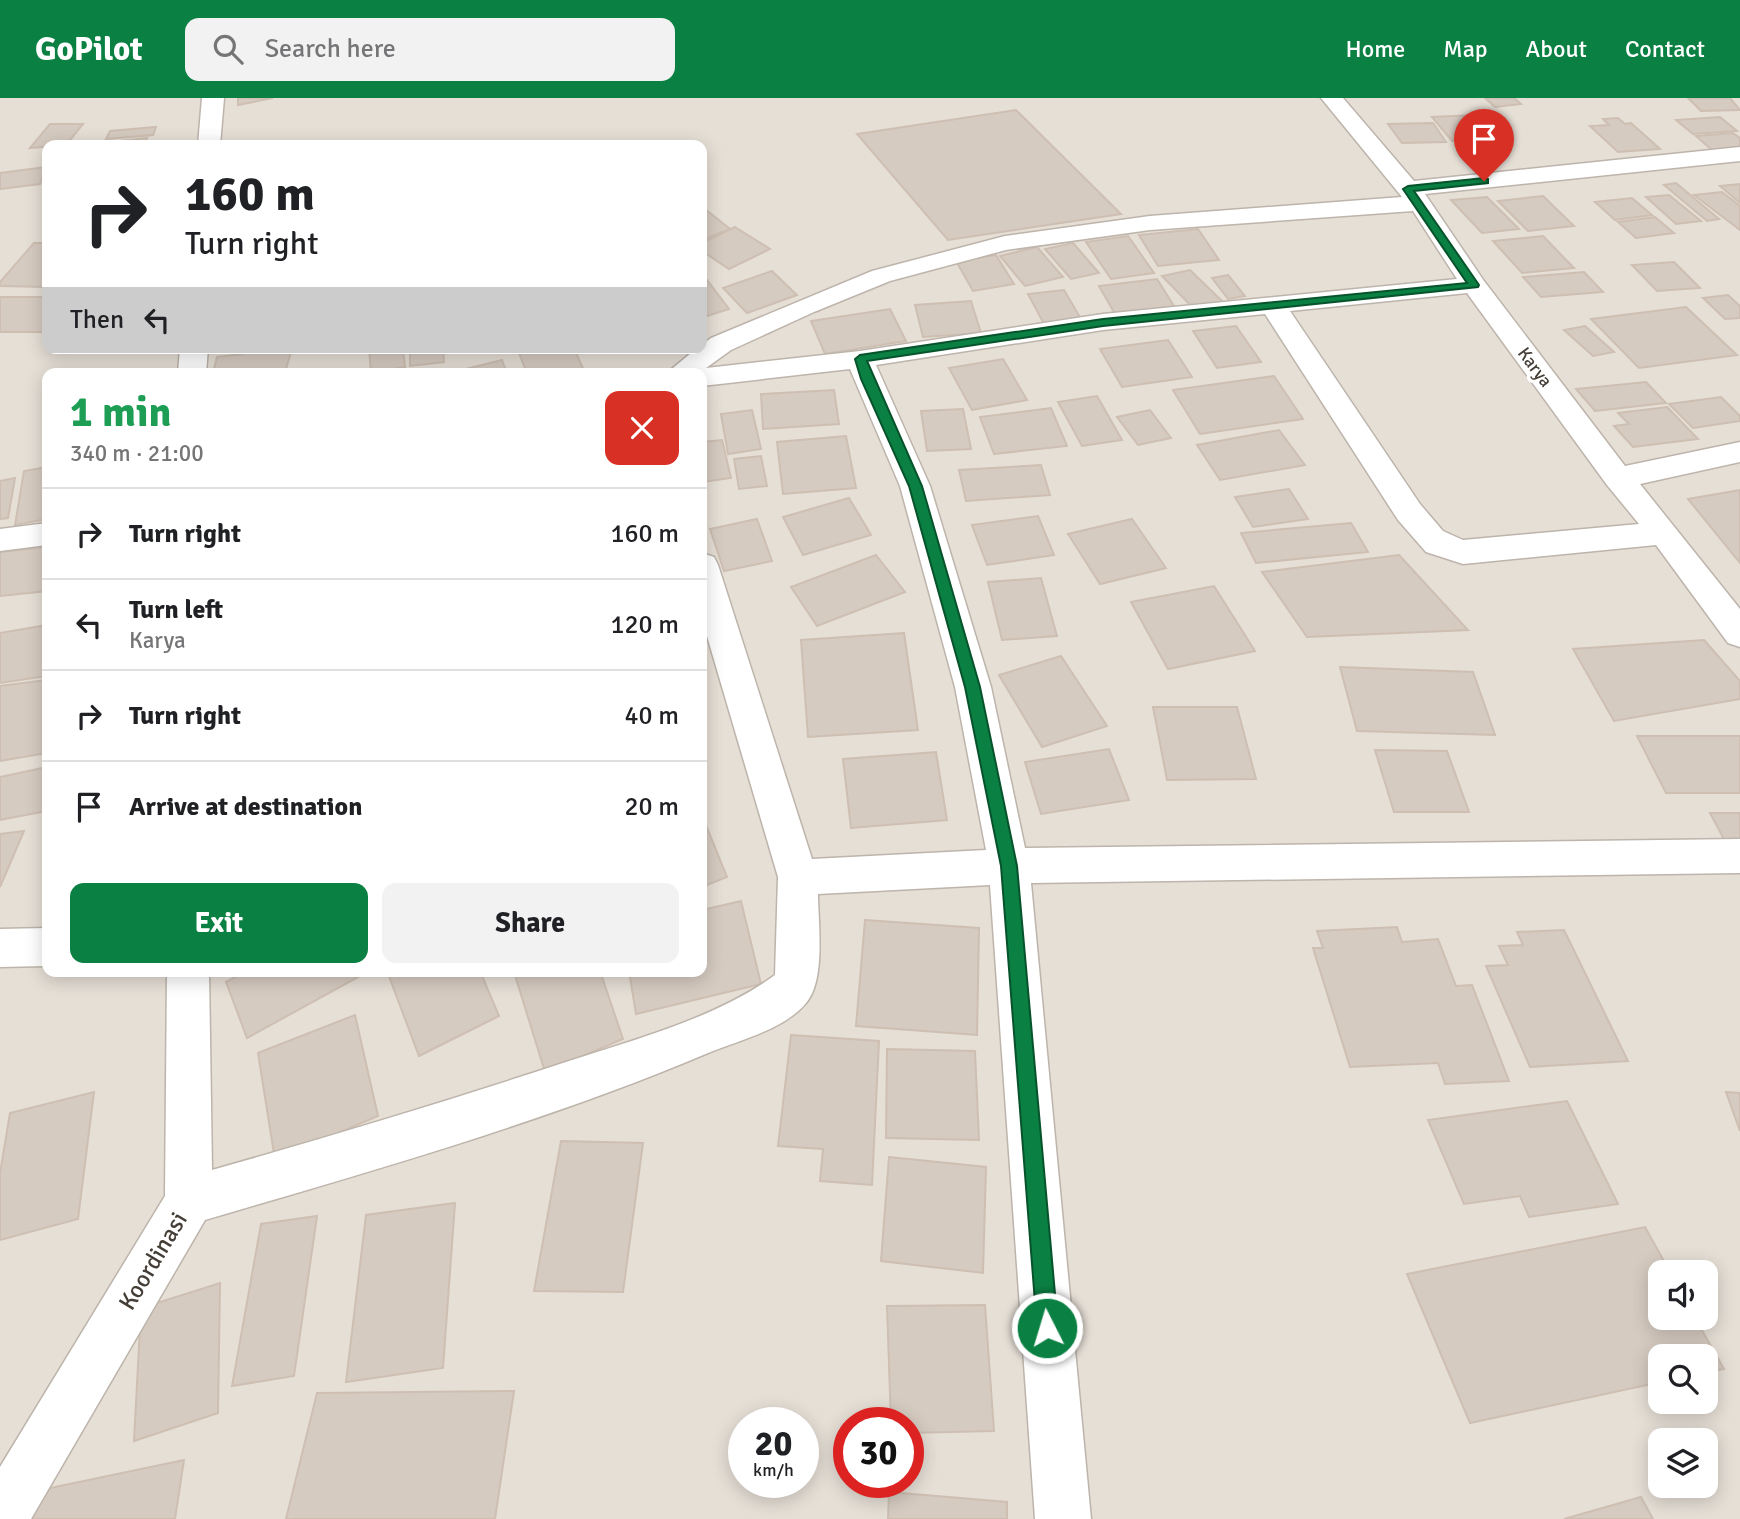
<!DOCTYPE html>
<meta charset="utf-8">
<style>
:root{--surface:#fff;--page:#f2f2f2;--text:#202124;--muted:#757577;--line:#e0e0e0;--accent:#0b8043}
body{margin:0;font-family:Signika,sans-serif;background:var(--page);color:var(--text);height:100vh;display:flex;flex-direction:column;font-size:26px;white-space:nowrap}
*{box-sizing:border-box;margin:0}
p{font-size:23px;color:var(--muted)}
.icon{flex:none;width:38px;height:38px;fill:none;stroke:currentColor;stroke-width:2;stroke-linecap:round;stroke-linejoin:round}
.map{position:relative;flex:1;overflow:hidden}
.sheet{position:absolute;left:42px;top:270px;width:665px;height:609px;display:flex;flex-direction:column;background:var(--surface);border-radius:14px;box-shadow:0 4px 18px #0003}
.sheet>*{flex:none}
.banner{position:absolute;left:42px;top:42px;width:665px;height:214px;border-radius:14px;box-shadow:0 4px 18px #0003;background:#fff;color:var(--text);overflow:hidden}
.controls{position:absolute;left:1648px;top:1162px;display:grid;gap:14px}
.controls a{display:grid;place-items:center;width:70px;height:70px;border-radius:14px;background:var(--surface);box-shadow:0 4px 18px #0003;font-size:35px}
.speed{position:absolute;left:728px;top:1309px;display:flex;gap:14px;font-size:35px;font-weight:700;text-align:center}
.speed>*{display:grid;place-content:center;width:91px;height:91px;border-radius:50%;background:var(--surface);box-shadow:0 4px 18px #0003;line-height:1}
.speed small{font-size:18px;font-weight:400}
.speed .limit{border:10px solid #d22;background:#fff;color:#111}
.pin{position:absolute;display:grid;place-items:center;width:60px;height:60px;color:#fff;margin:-72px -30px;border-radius:50% 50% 50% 0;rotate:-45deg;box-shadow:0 0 7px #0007}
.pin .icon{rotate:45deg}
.me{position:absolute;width:77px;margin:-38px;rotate:355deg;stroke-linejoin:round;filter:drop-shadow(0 0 5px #0008)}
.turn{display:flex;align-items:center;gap:24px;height:147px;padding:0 28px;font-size:32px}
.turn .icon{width:91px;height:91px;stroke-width:2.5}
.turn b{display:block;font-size:49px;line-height:60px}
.then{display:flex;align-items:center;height:66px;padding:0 28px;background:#0003;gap:14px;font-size:26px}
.round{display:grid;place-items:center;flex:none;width:74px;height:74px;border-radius:14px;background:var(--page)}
.headline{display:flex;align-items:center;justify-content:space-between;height:119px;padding:0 28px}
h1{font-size:42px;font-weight:700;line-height:52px;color:#1e9e55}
.cta{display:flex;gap:14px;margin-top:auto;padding:14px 28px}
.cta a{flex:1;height:80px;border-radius:14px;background:var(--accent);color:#fff;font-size:28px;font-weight:700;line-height:80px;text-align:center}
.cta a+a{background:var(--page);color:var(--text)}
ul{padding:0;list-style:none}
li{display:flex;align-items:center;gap:21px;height:91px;padding:0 28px;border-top:2px solid var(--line)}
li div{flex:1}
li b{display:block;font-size:26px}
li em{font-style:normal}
header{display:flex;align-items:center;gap:42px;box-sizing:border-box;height:98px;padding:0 35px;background:var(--accent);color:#fff}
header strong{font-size:33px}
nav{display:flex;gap:38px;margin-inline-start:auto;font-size:24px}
.search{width:490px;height:63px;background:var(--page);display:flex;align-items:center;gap:18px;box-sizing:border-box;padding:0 24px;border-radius:14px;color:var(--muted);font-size:26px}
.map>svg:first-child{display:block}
.residential{fill:#e6dfd6;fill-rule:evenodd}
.building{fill:#d6cbc1;stroke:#cebfb2;stroke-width:2}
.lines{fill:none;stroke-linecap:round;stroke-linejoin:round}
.street-casing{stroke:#bdb4ab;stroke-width:3}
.street{fill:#fff;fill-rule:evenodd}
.route{fill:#0b8043;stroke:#07532c;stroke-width:2}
.labels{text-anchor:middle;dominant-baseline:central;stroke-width:7;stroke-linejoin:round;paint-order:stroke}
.far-street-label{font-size:18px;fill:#453e37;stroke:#fff}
.near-street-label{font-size:24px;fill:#453e37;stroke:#fff}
</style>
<header>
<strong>GoPilot</strong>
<div class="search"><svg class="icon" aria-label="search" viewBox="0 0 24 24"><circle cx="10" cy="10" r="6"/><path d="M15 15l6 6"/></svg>Search here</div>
<nav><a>Home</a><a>Map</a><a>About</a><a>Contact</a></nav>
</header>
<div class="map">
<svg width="1740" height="1421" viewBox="0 0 1740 1421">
<rect width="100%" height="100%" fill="#f3eee8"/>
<path class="residential" d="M 0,0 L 1740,0 L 1740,1421 L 0,1421 ZM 47,47 L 702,47 L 702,250 L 47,250 ZM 47,275 L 702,275 L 702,873 L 47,873 ZM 1661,1174 L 1706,1174 L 1706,1220 L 1661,1220 ZM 1661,1258 L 1706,1258 L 1706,1304 L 1661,1304 ZM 744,1325 L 803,1325 L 803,1384 L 744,1384 ZM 849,1325 L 908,1325 L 908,1384 L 849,1384 ZM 1661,1342 L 1706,1342 L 1706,1388 L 1661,1388 Z"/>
<g class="building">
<path d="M 238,0 L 273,0 L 238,7 Z"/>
<path d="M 1485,0 L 1514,0 L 1521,6 L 1495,9 Z"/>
<path d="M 1688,0 L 1730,0 L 1740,12 L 1701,13 Z"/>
<path d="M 1016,12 L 1121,116 L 948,142 L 857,36 Z"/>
<path d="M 1479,17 L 1501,41 L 1452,43 L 1432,19 Z"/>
<path d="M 1720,19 L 1737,33 L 1693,36 L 1676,22 Z"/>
<path d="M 1618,20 L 1625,26 L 1631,25 L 1660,51 L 1618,54 L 1590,28 L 1609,27 L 1603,21 Z"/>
<path d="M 1433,25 L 1446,44 L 1402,45 L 1388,26 Z"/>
<path d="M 50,26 L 83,26 L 66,47 L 30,50 Z"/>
<path d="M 156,29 L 153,37 L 106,41 L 110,33 Z"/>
<path d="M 1733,35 L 1740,40 L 1740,49 L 1712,52 L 1696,38 Z"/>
<path d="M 147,40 L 144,47 L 110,47 L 112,44 Z"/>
<path d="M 46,69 L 40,86 L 0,91 L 0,75 Z"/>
<path d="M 1676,85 L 1719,121 L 1707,123 L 1664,87 Z"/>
<path d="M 1740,86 L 1740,105 L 1720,88 Z"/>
<path d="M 1722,94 L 1740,108 L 1740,132 L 1694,97 Z"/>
<path d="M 1669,97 L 1701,123 L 1676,126 L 1646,99 Z"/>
<path d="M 1543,98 L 1574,128 L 1528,133 L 1498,103 Z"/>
<path d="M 1487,99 L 1519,131 L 1482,135 L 1451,102 Z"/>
<path d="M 1632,100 L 1652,117 L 1615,122 L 1595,104 Z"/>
<path d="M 705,111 L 730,131 L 702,142 L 702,112 Z"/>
<path d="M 1655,119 L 1674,135 L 1636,140 L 1618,124 Z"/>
<path d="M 735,129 L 770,151 L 729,171 L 702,153 L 702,145 Z"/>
<path d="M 1198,131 L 1219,162 L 1158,168 L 1139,137 Z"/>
<path d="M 1128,138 L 1154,175 L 1111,181 L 1086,144 Z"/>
<path d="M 1543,138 L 1574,170 L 1522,175 L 1493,143 Z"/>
<path d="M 34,145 L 47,145 L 47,189 L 0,188 L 0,184 Z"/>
<path d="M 1073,145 L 1099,175 L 1071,181 L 1045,151 Z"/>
<path d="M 1037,149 L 1063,179 L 1025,188 L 1000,158 Z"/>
<path d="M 996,157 L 1014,186 L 973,193 L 956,163 Z"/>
<path d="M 1674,164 L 1700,190 L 1657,193 L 1632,167 Z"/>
<path d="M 1190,172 L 1224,205 L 1195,212 L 1162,178 Z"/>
<path d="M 772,173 L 797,197 L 747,215 L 723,190 Z"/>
<path d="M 1584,174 L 1603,194 L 1541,199 L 1523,179 Z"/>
<path d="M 1228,177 L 1245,198 L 1228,201 L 1212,180 Z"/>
<path d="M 702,178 L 704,178 L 729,211 L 707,218 L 702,210 Z"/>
<path d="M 1157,181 L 1174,208 L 1115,216 L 1099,188 Z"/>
<path d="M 1064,192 L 1081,221 L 1044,226 L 1028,196 Z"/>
<path d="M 1728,197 L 1740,208 L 1740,220 L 1725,221 L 1703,200 Z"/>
<rect x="0" y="199" width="47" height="35"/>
<path d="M 971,203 L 981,235 L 923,239 L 915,207 Z"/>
<path d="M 1686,209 L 1737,257 L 1639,270 L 1591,221 Z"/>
<path d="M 890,211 L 906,243 L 825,256 L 811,223 Z"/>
<path d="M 1236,228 L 1261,264 L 1217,270 L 1193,233 Z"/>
<path d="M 1585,228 L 1614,254 L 1593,258 L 1564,232 Z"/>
<path d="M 1168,242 L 1192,279 L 1122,289 L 1100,251 Z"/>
<path d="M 245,250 L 292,250 L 285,275 L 213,275 L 217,259 L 243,256 Z"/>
<path d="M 369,250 L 403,250 L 405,269 L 371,275 Z"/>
<path d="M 410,250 L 443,250 L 444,264 L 410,268 Z"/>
<path d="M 517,250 L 574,250 L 585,275 L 527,275 Z"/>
<path d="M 1003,261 L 1027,302 L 972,312 L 949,270 Z"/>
<path d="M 502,262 L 507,275 L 450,275 Z"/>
<path d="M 1274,278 L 1303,321 L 1200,336 L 1173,292 Z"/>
<path d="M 1646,284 L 1666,305 L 1595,313 L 1576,291 Z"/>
<path d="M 834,292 L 839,326 L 763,331 L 761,296 Z"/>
<path d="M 1097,298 L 1122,342 L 1082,348 L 1058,304 Z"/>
<path d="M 1721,299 L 1740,318 L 1740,323 L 1693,330 L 1669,306 Z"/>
<path d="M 1667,309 L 1698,341 L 1633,349 L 1614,328 L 1629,326 L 1618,315 Z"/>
<path d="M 1051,310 L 1067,348 L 994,356 L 980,319 Z"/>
<path d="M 963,311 L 971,351 L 927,353 L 921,313 Z"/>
<path d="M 752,312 L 761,351 L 728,356 L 721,316 Z"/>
<path d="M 1150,312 L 1171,340 L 1138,347 L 1117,319 Z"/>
<path d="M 1279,332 L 1305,367 L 1220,382 L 1197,347 Z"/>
<path d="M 846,338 L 856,390 L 783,396 L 777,344 Z"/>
<path d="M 722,342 L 731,380 L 702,384 L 702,344 Z"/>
<path d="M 761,358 L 767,388 L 739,391 L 734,361 Z"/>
<path d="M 1041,367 L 1050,397 L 966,403 L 959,372 Z"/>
<path d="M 47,369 L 47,421 L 15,427 L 24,373 Z"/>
<path d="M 15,380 L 8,420 L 0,421 L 0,383 Z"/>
<path d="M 1289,391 L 1308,421 L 1253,429 L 1235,399 Z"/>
<path d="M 1740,392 L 1740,465 L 1688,401 Z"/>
<path d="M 849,400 L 871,437 L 803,457 L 783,419 Z"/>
<path d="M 1038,418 L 1054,457 L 987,467 L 972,427 Z"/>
<path d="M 757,421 L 772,463 L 724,473 L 710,431 Z"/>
<path d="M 1132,421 L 1166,470 L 1100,486 L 1068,436 Z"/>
<path d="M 1351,425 L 1368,454 L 1256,465 L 1241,435 Z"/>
<path d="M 47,449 L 47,493 L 0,498 L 0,454 Z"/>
<path d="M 876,457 L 905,494 L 817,528 L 791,489 Z"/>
<path d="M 1399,457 L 1468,532 L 1307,539 L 1262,474 Z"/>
<path d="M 1041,480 L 1057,538 L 1002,542 L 988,484 Z"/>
<path d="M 1214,488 L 1255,553 L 1168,571 L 1131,504 Z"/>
<path d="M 47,527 L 47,578 L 0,585 L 0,535 Z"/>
<path d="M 904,535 L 918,632 L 808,639 L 801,542 Z"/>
<path d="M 1704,542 L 1740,583 L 1740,601 L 1614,623 L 1573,551 Z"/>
<path d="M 1061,558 L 1107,628 L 1042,649 L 999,577 Z"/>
<path d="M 1340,569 L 1473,574 L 1495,637 L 1357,633 Z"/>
<path d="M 47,582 L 47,655 L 0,663 L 0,588 Z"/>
<path d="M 1153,609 L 1237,609 L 1256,681 L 1167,682 Z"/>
<path d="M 1637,638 L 1740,638 L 1740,695 L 1666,695 Z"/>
<path d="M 1109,651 L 1129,702 L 1041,716 L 1025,664 Z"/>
<path d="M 1375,652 L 1447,653 L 1469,714 L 1394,714 Z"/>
<path d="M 936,654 L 947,722 L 851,730 L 843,661 Z"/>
<path d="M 47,669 L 47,713 L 0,722 L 0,679 Z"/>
<path d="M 1710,715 L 1740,715 L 1740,745 L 1726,745 Z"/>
<path d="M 705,725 L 727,779 L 702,789 L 702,726 Z"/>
<path d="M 24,733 L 0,789 L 0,736 Z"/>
<path d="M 741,803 L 761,886 L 636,916 L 629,873 L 702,873 L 702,812 Z"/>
<path d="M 865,822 L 979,830 L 977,937 L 856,928 Z"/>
<path d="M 1397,829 L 1402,844 L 1438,841 L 1456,888 L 1472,887 L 1509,983 L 1445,986 L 1438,965 L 1350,969 L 1313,850 L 1323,850 L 1317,833 Z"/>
<path d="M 1564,832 L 1628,963 L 1530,969 L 1486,868 L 1508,867 L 1499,848 L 1523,847 L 1517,834 Z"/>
<path d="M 246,873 L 369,873 L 247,940 L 226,884 Z"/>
<path d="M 387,873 L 480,873 L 499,918 L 419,958 Z"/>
<path d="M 600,873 L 623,941 L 545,974 L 514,874 Z"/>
<path d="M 355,917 L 378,1018 L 275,1062 L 258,955 Z"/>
<path d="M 791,937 L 879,943 L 872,1087 L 820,1083 L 823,1051 L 778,1048 Z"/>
<path d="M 887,951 L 975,953 L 979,1042 L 886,1040 Z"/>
<path d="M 94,994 L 78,1121 L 0,1142 L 0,1075 L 10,1015 Z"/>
<path d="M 1726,994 L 1740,995 L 1740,1033 Z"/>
<path d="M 1567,1003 L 1618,1106 L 1529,1119 L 1520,1098 L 1464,1106 L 1428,1022 Z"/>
<path d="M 561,1043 L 643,1045 L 623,1194 L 534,1193 Z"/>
<path d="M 889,1059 L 986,1069 L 983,1175 L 881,1163 Z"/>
<path d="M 455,1105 L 443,1270 L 346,1284 L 366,1117 Z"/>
<path d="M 317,1118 L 294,1278 L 232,1288 L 261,1126 Z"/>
<path d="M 1645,1129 L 1670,1174 L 1661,1174 L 1661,1220 L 1695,1220 L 1724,1271 L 1706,1274 L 1706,1258 L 1661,1258 L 1661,1284 L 1470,1325 L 1407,1176 Z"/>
<path d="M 220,1185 L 218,1315 L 134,1343 L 141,1210 Z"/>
<path d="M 985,1207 L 994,1333 L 908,1335 L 908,1325 L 891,1325 L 887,1208 Z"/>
<path d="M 514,1293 L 495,1421 L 286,1421 L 317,1295 Z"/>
<path d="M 184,1362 L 175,1421 L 20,1421 L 26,1395 Z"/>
<path d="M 889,1394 L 1007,1404 L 1007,1421 L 888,1421 Z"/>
<path d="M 1641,1399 L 1653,1421 L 1564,1421 Z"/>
</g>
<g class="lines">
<g class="street-casing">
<g id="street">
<path d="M 202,0 L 224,0 L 220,47 L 198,47 Z"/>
<path d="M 1321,0 L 1343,0 L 1414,83 L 1740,49 L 1740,63 L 1425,96 L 1484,183 L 1625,368 L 1740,344 L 1740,364 L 1640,386 L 1740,511 L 1740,549 L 1728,545 L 1656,447 L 1463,466 L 1426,454 L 1398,422 L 1265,216 L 1103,232 L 876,267 L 930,388 L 991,589 L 1025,750 L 1740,741 L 1740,775 L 1031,785 L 1091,1421 L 1035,1421 L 990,787 L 818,796 C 818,824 826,882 806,905 C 784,932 739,942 708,955 C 545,1024 374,1072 205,1122 L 31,1421 L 0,1421 L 0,1369 L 165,1098 L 167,873 L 209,873 L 212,1072 C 332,1038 451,1002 569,963 C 637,941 718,919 775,877 L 778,779 L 702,521 L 702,455 L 714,459 L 718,467 L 812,761 L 986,752 L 955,589 L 900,388 L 850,271 L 702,288 L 702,275 L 667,275 L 697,250 L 702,250 L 702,247 L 711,240 L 872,173 L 1005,138 L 1150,118 L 1402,99 ZM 1413,113 L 1457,181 L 1103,216 L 860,253 L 706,270 L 731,252 L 814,214 L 890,183 L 1006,152 L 1150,132 ZM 1467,195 L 1607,387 L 1639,426 L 1463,442 L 1443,433 L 1420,406 L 1290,213 Z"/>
<path d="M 180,250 L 208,250 L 206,275 L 178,275 Z"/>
<path d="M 47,425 L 47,447 L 0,453 L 0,431 Z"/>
<path d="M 47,830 L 47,868 L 0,869 L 0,831 Z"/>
</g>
</g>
<use href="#street" class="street"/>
</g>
<path class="route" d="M 1484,80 L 1488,81 L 1488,85 L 1414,93 L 1479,187 L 1478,189 L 1103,228 L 867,263 L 922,388 L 980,589 L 1017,768 L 1058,1230 L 1055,1238 L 1047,1241 L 1040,1238 L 1037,1230 L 1001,768 L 965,589 L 909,388 L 861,281 L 855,261 L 860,257 L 1103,221 L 1467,185 L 1403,91 L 1408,88 Z"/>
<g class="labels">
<g class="far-street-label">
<text transform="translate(1535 269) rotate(53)">Karya</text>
</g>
<g class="near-street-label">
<text transform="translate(153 1163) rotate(-59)">Koordinasi</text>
</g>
</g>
</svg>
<div class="controls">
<a><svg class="icon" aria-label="sound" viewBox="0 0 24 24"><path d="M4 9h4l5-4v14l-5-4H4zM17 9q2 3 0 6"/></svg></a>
<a><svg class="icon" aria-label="search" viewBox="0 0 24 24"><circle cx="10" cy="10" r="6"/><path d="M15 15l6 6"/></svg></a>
<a><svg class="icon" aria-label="layers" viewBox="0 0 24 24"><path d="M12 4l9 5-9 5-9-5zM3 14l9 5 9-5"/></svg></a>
</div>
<div class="speed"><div>20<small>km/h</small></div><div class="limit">30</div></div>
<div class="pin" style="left:1484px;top:83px;background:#d93025"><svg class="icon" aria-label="arrive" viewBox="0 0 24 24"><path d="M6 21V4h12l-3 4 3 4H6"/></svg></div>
<svg class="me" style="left:1047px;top:1230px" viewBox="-20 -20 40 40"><circle r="17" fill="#0b8043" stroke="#fff" stroke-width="3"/><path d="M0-11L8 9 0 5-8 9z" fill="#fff"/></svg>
<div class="banner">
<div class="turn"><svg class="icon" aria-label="right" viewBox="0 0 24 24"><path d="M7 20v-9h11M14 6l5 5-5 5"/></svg><div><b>160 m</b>Turn right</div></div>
<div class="then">Then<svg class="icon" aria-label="left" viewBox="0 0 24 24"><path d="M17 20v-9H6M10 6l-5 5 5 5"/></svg></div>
</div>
<section class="sheet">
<div class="headline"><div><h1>1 min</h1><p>340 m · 21:00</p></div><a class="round" style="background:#d93025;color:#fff"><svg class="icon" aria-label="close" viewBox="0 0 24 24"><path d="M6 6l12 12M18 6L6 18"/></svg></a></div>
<ul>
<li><svg class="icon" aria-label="right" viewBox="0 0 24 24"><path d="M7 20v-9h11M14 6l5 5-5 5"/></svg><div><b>Turn right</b></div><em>160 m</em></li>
<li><svg class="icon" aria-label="left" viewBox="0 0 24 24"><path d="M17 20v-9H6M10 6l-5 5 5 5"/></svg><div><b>Turn left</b><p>Karya</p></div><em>120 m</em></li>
<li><svg class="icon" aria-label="right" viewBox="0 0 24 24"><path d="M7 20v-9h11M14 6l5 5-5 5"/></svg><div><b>Turn right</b></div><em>40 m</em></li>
<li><svg class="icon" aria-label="arrive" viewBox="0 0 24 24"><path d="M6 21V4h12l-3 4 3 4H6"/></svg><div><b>Arrive at destination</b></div><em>20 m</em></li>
</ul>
<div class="cta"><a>Exit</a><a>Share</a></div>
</section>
</div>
